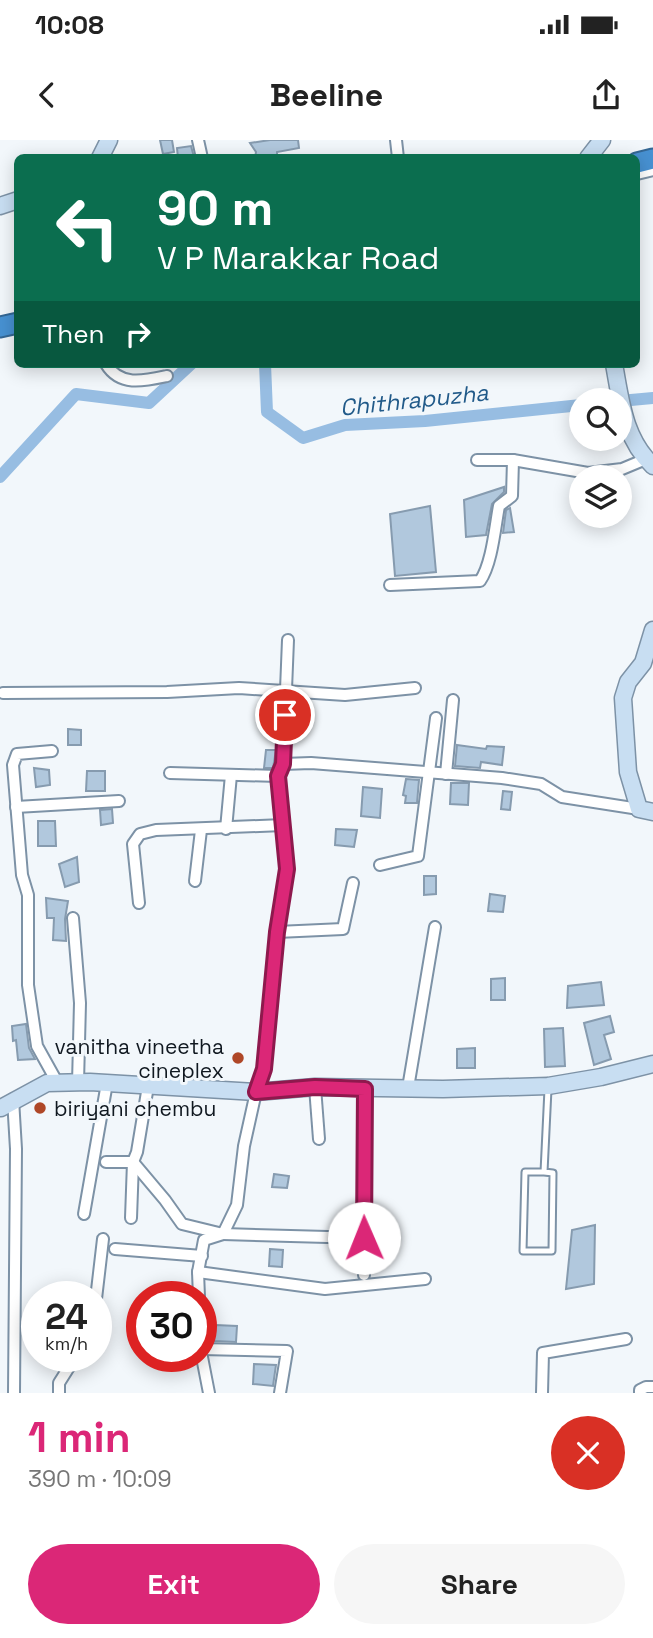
<!DOCTYPE html>
<meta charset="utf-8">
<style>
:root{--surface:#fff;--page:#f6f6f6;--text:#222;--muted:#767676;--accent:#db2777}
body{margin:0;font-family:"Space Grotesk",sans-serif;background:var(--page);color:var(--text);height:100vh;display:flex;flex-direction:column;font-size:26px;white-space:nowrap}
*{box-sizing:border-box;margin:0}
p{font-size:23px;color:var(--muted)}
.icon{flex:none;width:38px;height:38px;fill:none;stroke:currentColor;stroke-width:2;stroke-linecap:round;stroke-linejoin:round}
.map{position:relative;height:1253px;overflow:hidden}
.side{display:flex;flex-direction:column;background:var(--surface);flex:1}
.side>*{flex:none}
.top-card{position:absolute;left:14px;top:14px;width:626px;height:214px;border-radius:10px;box-shadow:0 4px 18px #0003;background:#0b6e4f;color:#fff;overflow:hidden}
.tools{position:absolute;left:569px;top:248px;display:grid;gap:14px}
.tools a{display:grid;place-items:center;width:63px;height:63px;border-radius:50%;background:var(--surface);box-shadow:0 4px 18px #0003;font-size:35px}
.speed{position:absolute;left:21px;top:1141px;display:flex;gap:14px;font-size:35px;font-weight:700;text-align:center}
.speed>*{display:grid;place-content:center;width:91px;height:91px;border-radius:50%;background:var(--surface);box-shadow:0 4px 18px #0003;line-height:1}
.speed small{font-size:18px;font-weight:400}
.speed .limit{border:10px solid #d22;background:#fff;color:#111}
.pin{position:absolute;display:grid;place-items:center;width:60px;height:60px;color:#fff;margin:-30px;border:4px solid #fff;border-radius:50%;box-shadow:0 2px 7px #0007}
.me{position:absolute;width:77px;margin:-38px;rotate:359deg;stroke-linejoin:round;filter:drop-shadow(0 0 5px #0008)}
.turn{display:flex;align-items:center;gap:24px;height:147px;padding:0 28px;font-size:32px}
.turn .icon{width:91px;height:91px;stroke-width:2.5}
.turn b{display:block;font-size:49px;line-height:60px}
.then{display:flex;align-items:center;height:66px;padding:0 28px;background:#0003;gap:14px;font-size:26px}
.round{display:grid;place-items:center;flex:none;width:74px;height:74px;border-radius:37px;background:var(--page)}
.overview{display:flex;align-items:center;justify-content:space-between;height:119px;padding:0 28px}
h1{font-size:42px;font-weight:800;line-height:52px;color:var(--accent)}
.primary-button{display:flex;gap:14px;margin-top:auto;padding:14px 28px}
.primary-button a{flex:1;height:80px;border-radius:42px;background:var(--accent);color:#fff;font-size:28px;font-weight:800;line-height:80px;text-align:center}
.primary-button a+a{background:var(--page);color:var(--text)}
.status{display:flex;justify-content:space-between;align-items:center;height:49px;padding:0 35px;background:var(--surface);direction:ltr}
.status svg{height:19px;fill:currentColor}
header{display:flex;justify-content:space-between;align-items:center;height:91px;padding:0 28px;background:var(--surface);font-size:32px;font-weight:800}
.map>svg:first-child{display:block}
.lines{fill:none;stroke-linecap:round;stroke-linejoin:round}
.canal{stroke:#97bde2;stroke-width:12}
.building{fill:#b1c8dd;stroke:#869baf;stroke-width:2}
.lane-casing{stroke:#7d92a6;stroke-width:9}
.street-casing{stroke:#7d92a6;stroke-width:14}
.secondary-casing{stroke:#7d92a6;stroke-width:19}
.highway-casing{stroke:#346794;stroke-width:23}
.lane{stroke:#fff;stroke-width:5}
.street{stroke:#fff;stroke-width:10}
.secondary{stroke:#c8def2;stroke-width:16}
.highway{stroke:#4791d2;stroke-width:19}
.route-casing{stroke:#8e194d;stroke-width:18}
.route{stroke:#db2777;stroke-width:12}
.poi-dot{fill:#af4727;stroke:#f2f7fb;stroke-width:2.5}
.labels{text-anchor:middle;dominant-baseline:central;stroke-width:6;stroke-linejoin:round;paint-order:stroke}
.poi-label{font-size:21px;fill:#101820;stroke:#f2f7fb;text-anchor:end}
.water-label{font-size:23px;font-style:italic;fill:#215a89;stroke:#f2f7fb}
</style>
<div class="status"><b>10:08</b><svg viewBox="0 0 49 12"><path d="M0 12V9h3v3zM5 12V6h3v6zM10 12V3h3v9zM15 12V0h3v12zM26 1h20v11H26zM47 4h2v5h-2z"/></svg></div>
<header><svg class="icon" aria-label="back" viewBox="0 0 24 24"><path d="M15 5l-7 7 7 7"/></svg>Beeline<svg class="icon" aria-label="share" viewBox="0 0 24 24"><path d="M12 15V3M7 8l5-5 5 5M5 13v7h14v-7"/></svg></header>
<div class="map">
<svg width="653" height="1253" viewBox="0 0 653 1253">
<rect width="100%" height="100%" fill="#f2f7fb"/>
<g class="lines">
<g class="canal">
<path d="M 265,224 L 267,272 L 303,298 L 345,285 L 425,281 L 581,265"/>
<path d="M 620,261 L 653,258"/>
<path d="M 0,337 L 76,254 L 149,263 L 191,224"/>
</g>
</g>
<g class="building">
<path d="M 160,0 L 172,0 L 174,12 L 163,14 Z"/>
<path d="M 270,0 L 298,0 L 299,8 L 277,12 L 277,18 L 255,18 L 256,12 L 250,3 Z"/>
<path d="M 191,6 L 194,17 L 178,18 L 177,8 Z"/>
<path d="M 504,347 L 504,352 L 492,364 L 486,395 L 466,397 L 464,360 Z"/>
<path d="M 430,366 L 436,432 L 395,436 L 390,374 Z"/>
<path d="M 510,368 L 514,392 L 503,393 L 506,370 Z"/>
<path d="M 295,570 L 308,571 L 308,588 L 294,588 Z"/>
<path d="M 68,589 L 81,590 L 81,605 L 68,605 Z"/>
<path d="M 457,605 L 486,609 L 487,606 L 504,607 L 502,625 L 481,622 L 480,628 L 455,626 Z"/>
<path d="M 266,610 L 276,610 L 273,628 L 264,628 Z"/>
<path d="M 34,628 L 49,630 L 50,645 L 36,647 Z"/>
<path d="M 87,631 L 105,631 L 105,651 L 86,651 Z"/>
<path d="M 406,639 L 419,640 L 417,663 L 405,663 L 406,656 L 403,655 Z"/>
<path d="M 451,643 L 469,643 L 468,665 L 450,664 Z"/>
<path d="M 363,647 L 382,649 L 380,678 L 361,676 Z"/>
<path d="M 503,651 L 512,652 L 510,670 L 501,669 Z"/>
<path d="M 112,669 L 113,683 L 101,685 L 100,670 Z"/>
<path d="M 38,681 L 55,681 L 56,706 L 38,706 Z"/>
<path d="M 336,689 L 357,690 L 354,707 L 335,705 Z"/>
<path d="M 77,717 L 79,742 L 65,747 L 59,724 Z"/>
<path d="M 424,736 L 436,736 L 436,754 L 424,755 Z"/>
<path d="M 490,754 L 505,756 L 503,772 L 488,771 Z"/>
<path d="M 46,758 L 68,761 L 65,779 L 66,801 L 53,800 L 54,778 L 47,778 Z"/>
<path d="M 505,838 L 505,860 L 491,860 L 491,839 Z"/>
<path d="M 601,842 L 604,865 L 567,868 L 568,846 Z"/>
<path d="M 610,876 L 614,892 L 604,895 L 611,919 L 594,925 L 584,883 Z"/>
<path d="M 26,884 L 29,908 L 35,919 L 18,920 L 16,900 L 13,901 L 12,886 Z"/>
<path d="M 563,888 L 565,926 L 545,927 L 544,889 Z"/>
<path d="M 475,908 L 475,928 L 457,928 L 457,909 Z"/>
<path d="M 274,1034 L 289,1036 L 287,1048 L 272,1047 Z"/>
<path d="M 595,1085 L 594,1144 L 566,1149 L 572,1090 Z"/>
<path d="M 270,1109 L 283,1110 L 282,1127 L 269,1126 Z"/>
<path d="M 215,1185 L 237,1186 L 236,1202 L 214,1201 Z"/>
<path d="M 254,1224 L 276,1225 L 273,1246 L 253,1244 Z"/>
</g>
<g class="lines">
<g class="lane-casing">
<path id="lane" d="M 544,1032 L 553,1033 L 552,1111 L 523,1111 L 525,1032 L 544,1032 L 548,949"/>
</g>
<g class="street-casing">
<g id="street">
<path d="M 198,0 L 202,18"/>
<path d="M 396,0 L 398,18"/>
<path d="M 637,34 L 653,30"/>
<path d="M 106,224 C 120,247 144,241 167,236"/>
<path d="M 477,320 L 513,320"/>
<path d="M 390,445 L 480,441 C 492,424 495,387 499,366 L 512,356 L 513,320 L 588,333 L 622,329 L 646,319"/>
<path d="M 3,553 L 167,552 L 239,548 L 345,555 L 415,548"/>
<path d="M 52,611 L 17,614 L 13,625 L 22,735 L 28,755 L 28,845 L 37,906 L 57,942"/>
<path d="M 283,624 L 288,500"/>
<path d="M 170,633 L 278,636"/>
<path d="M 446,634 L 453,560"/>
<path d="M 16,667 L 119,661"/>
<path d="M 226,689 L 231,635"/>
<path d="M 380,725 L 418,716 L 436,578"/>
<path d="M 195,741 L 201,690"/>
<path d="M 139,763 L 133,704 L 140,694 L 156,690 L 283,685"/>
<path d="M 73,778 L 80,863 L 78,943"/>
<path d="M 277,792 L 343,789 L 353,743"/>
<path d="M 315,947 L 319,999"/>
<path d="M 408,948 L 435,787"/>
<path d="M 13,959 L 16,1009 L 14,1253"/>
<path d="M 106,1022 L 133,1022 L 137,1012 L 148,946"/>
<path d="M 133,1022 L 165,1060 L 182,1084 L 223,1094 L 364,1098"/>
<path d="M 84,1074 L 107,943"/>
<path d="M 131,1078 L 133,1022"/>
<path d="M 115,1109 L 202,1116"/>
<path d="M 198,1132 L 325,1149 L 425,1139"/>
<path d="M 364,1135 L 365,949"/>
<path d="M 199,1157 L 198,1132 L 204,1100 L 223,1094 L 237,1065 L 244,1006 L 256,952 L 264,929 L 277,792 L 287,729 L 278,636 L 283,624 L 311,623 L 502,638 L 541,644 L 562,657 L 639,669"/>
<path d="M 96,1159 L 103,1099"/>
<path d="M 201,1209 L 287,1211 L 280,1253"/>
<path d="M 201,1212 L 209,1253"/>
<path d="M 59,1253 L 59,1243 L 76,1216"/>
<path d="M 542,1253 L 543,1213 L 626,1199"/>
<path d="M 640,1253 L 640,1250 L 646,1247 L 653,1247"/>
</g>
</g>
<g class="secondary-casing">
<g id="secondary">
<path d="M 100,18 L 109,0"/>
<path d="M 588,18 L 602,0"/>
<path d="M 0,66 L 18,60"/>
<path d="M 614,224 C 621,262 624,298 653,326"/>
<path d="M 653,490 L 643,523 L 628,542 L 623,558 L 628,632 L 639,669 L 653,672"/>
<path d="M 1,968 L 47,943 L 90,942 L 256,952 L 315,947 L 443,949 L 548,946 L 601,937 L 653,924"/>
</g>
</g>
<g class="highway-casing">
<g id="highway">
<path d="M 637,23 L 653,19"/>
<path d="M 0,187 L 18,183"/>
</g>
</g>
<use href="#lane" class="lane"/>
<use href="#street" class="street"/>
<use href="#secondary" class="secondary"/>
<use href="#highway" class="highway"/>
</g>
<g class="lines">
<g class="route-casing">
<path id="route" d="M 285,575 L 283,624 L 278,636 L 287,729 L 277,792 L 264,929 L 256,952 L 315,947 L 365,949 L 364,1098"/>
</g>
<use href="#route" class="route"/>
</g>
<g class="poi-dot">
<circle cx="238" cy="918" r="7"/>
<circle cx="40" cy="968" r="7"/>
</g>
<g class="labels">
<g class="poi-label">
<text x="224" y="906">vanitha vineetha<tspan x="224" dy="24">cineplex</tspan></text>
<text x="54" y="968" text-anchor="start">biriyani chembu</text>
</g>
<g class="water-label">
<text transform="translate(414 260) rotate(-6)">Chithrapuzha</text>
</g>
</g>
</svg>
<div class="tools">
<a><svg class="icon" aria-label="search" viewBox="0 0 24 24"><circle cx="10" cy="10" r="6"/><path d="M15 15l6 6"/></svg></a>
<a><svg class="icon" aria-label="layers" viewBox="0 0 24 24"><path d="M12 4l9 5-9 5-9-5zM3 14l9 5 9-5"/></svg></a>
</div>
<div class="speed"><div>24<small>km/h</small></div><div class="limit">30</div></div>
<div class="pin" style="left:285px;top:575px;background:#d93025"><svg class="icon" aria-label="arrive" viewBox="0 0 24 24"><path d="M6 21V4h12l-3 4 3 4H6"/></svg></div>
<svg class="me" style="left:364px;top:1098px" viewBox="-20 -20 40 40"><circle r="19" fill="#fff"/><path d="M0-13L10 11 0 6-10 11z" fill="#db2777"/></svg>
<div class="top-card">
<div class="turn"><svg class="icon" aria-label="left" viewBox="0 0 24 24"><path d="M17 20v-9H6M10 6l-5 5 5 5"/></svg><div><b>90 m</b>V P Marakkar Road</div></div>
<div class="then">Then<svg class="icon" aria-label="right" viewBox="0 0 24 24"><path d="M7 20v-9h11M14 6l5 5-5 5"/></svg></div>
</div>
</div>
<section class="side">
<div class="overview"><div><h1>1 min</h1><p>390 m · 10:09</p></div><a class="round" style="background:#d93025;color:#fff"><svg class="icon" aria-label="close" viewBox="0 0 24 24"><path d="M6 6l12 12M18 6L6 18"/></svg></a></div>
<div class="primary-button"><a>Exit</a><a>Share</a></div>
</section>
